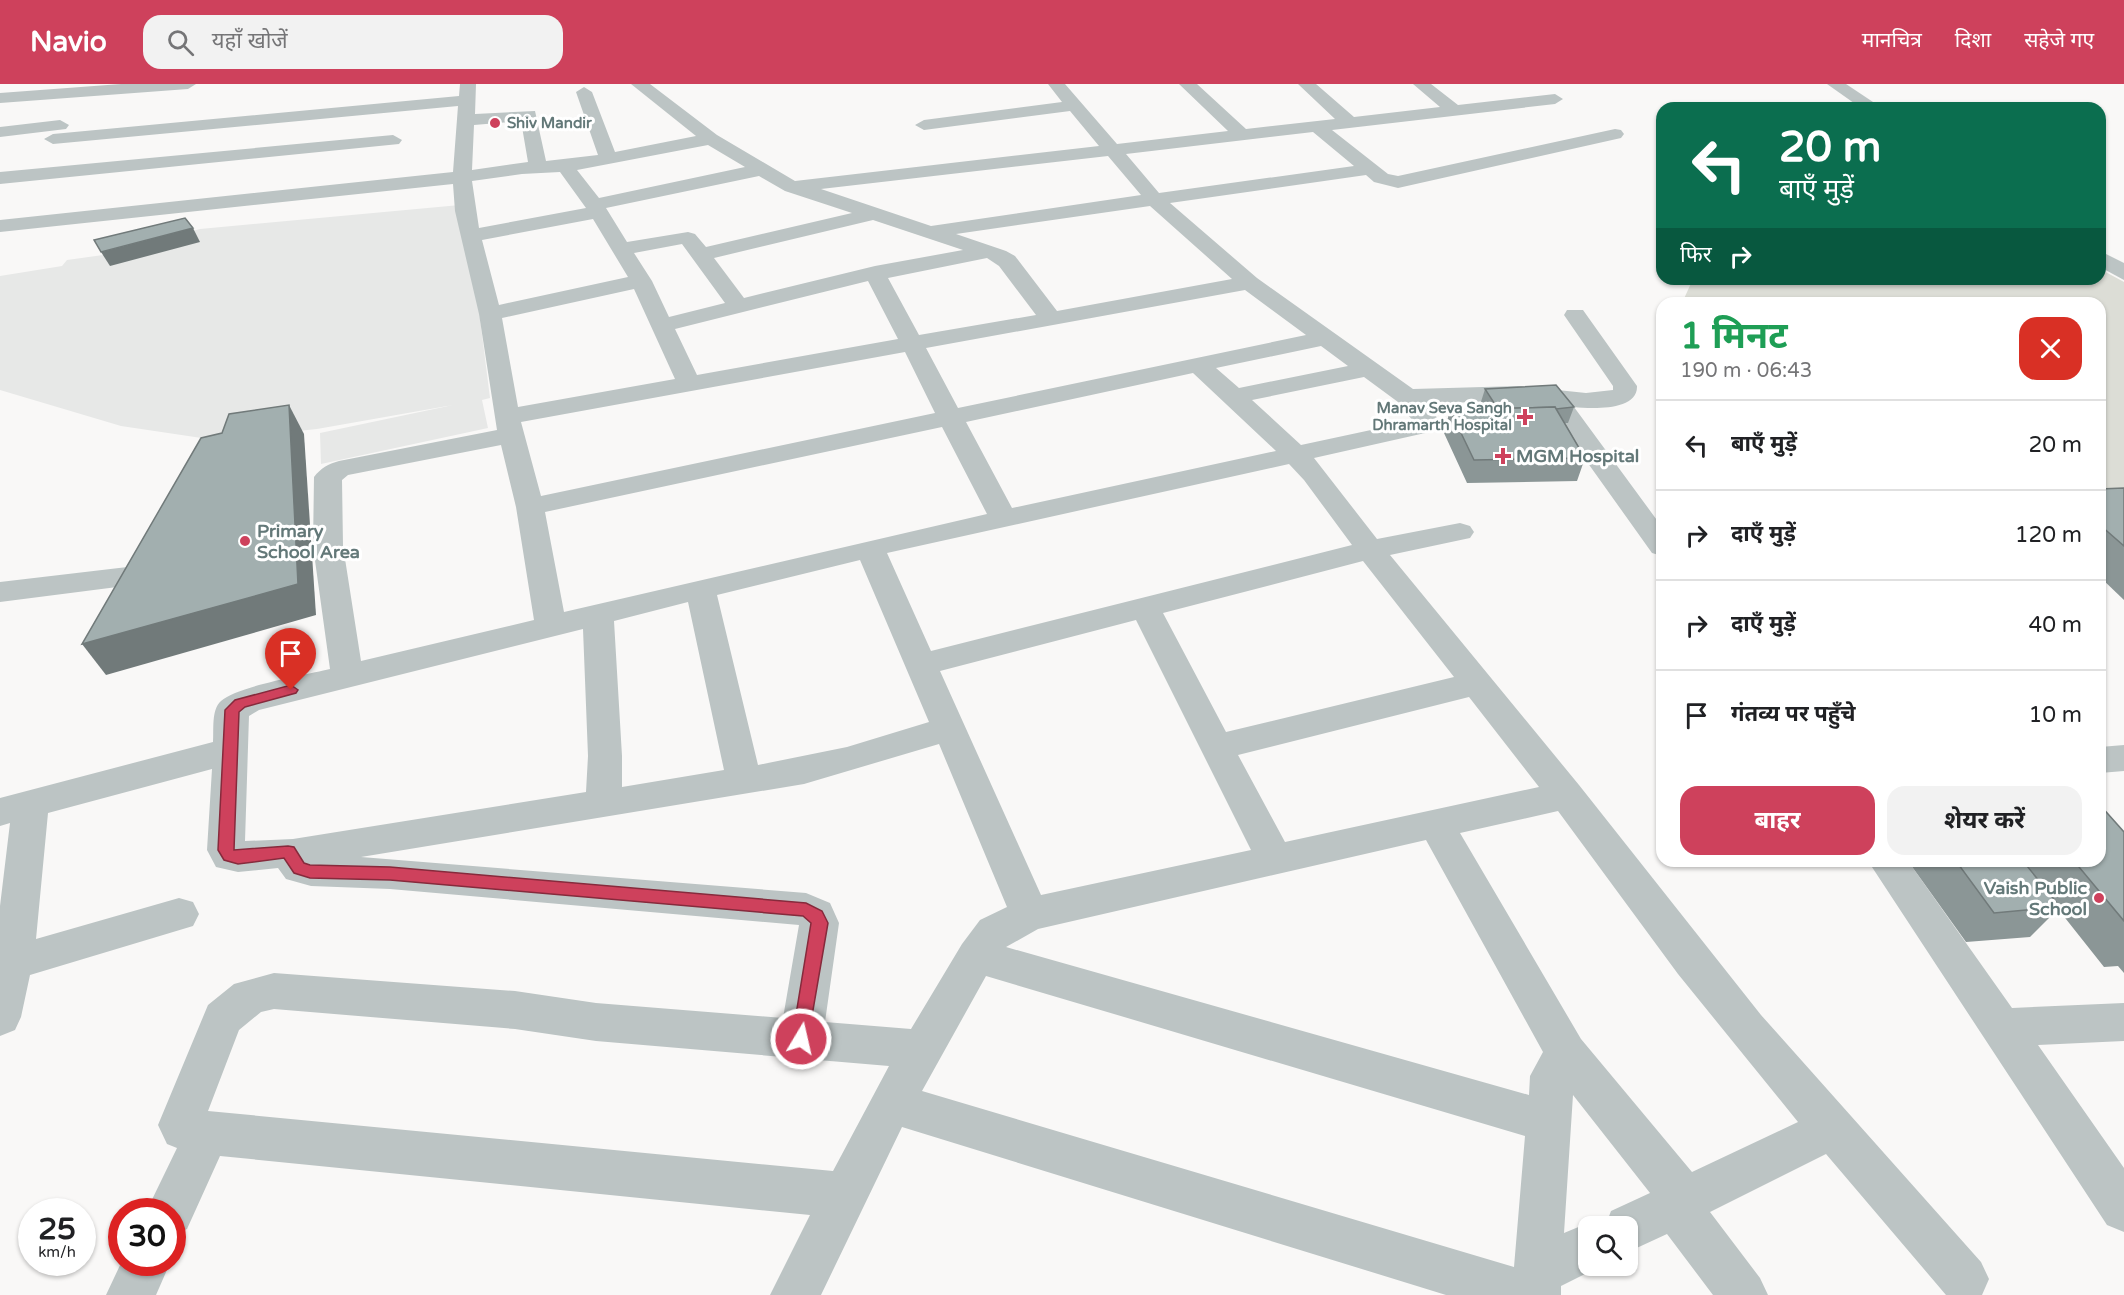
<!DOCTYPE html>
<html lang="hi">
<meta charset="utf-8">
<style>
:root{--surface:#fff;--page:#f2f2f2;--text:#202124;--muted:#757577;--line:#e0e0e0;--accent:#ce415c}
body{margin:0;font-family:"Varela Round","Noto Sans Devanagari",sans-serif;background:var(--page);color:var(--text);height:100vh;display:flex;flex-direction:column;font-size:22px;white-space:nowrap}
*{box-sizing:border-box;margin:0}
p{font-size:20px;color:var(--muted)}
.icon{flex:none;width:33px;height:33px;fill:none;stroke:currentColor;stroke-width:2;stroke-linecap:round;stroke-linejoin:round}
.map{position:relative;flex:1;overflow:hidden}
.drawer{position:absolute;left:1656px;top:213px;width:450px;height:570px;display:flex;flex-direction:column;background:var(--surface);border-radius:18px;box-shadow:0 2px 4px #0004}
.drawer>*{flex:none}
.banner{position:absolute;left:1656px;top:18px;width:450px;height:183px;border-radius:18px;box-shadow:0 2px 4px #0004;background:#0b6e4f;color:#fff;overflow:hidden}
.buttons{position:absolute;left:1578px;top:1132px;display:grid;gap:12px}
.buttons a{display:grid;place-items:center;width:60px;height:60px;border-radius:12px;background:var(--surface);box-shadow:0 2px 4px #0004;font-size:30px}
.speed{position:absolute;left:18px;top:1114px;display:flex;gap:12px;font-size:30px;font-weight:700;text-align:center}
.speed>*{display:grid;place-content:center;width:78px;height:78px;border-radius:50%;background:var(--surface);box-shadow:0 2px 4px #0004;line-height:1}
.speed small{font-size:15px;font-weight:400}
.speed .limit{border:9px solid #d22;background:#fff;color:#111}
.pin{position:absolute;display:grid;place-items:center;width:51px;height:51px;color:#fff;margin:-62px -26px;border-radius:50% 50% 50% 0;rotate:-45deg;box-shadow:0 0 6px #0007}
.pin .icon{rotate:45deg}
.me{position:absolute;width:66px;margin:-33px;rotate:9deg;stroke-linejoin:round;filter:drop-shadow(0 0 4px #0008)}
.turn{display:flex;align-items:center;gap:21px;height:126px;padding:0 24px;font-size:27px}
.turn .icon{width:78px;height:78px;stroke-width:2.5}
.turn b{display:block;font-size:42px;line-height:51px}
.then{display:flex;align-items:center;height:57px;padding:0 24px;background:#0003;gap:12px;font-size:22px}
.round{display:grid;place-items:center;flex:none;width:63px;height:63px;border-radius:18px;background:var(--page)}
.head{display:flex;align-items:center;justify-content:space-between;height:102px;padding:0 24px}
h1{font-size:36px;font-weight:700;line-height:45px;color:#1e9e55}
.action{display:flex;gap:12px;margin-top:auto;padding:12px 24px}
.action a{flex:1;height:69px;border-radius:18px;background:var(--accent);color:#fff;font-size:24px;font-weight:700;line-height:69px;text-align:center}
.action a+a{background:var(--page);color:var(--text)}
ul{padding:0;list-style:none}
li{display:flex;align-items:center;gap:18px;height:90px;padding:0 24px;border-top:2px solid var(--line)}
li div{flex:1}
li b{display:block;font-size:22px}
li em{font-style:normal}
header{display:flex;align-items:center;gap:36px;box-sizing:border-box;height:84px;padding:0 30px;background:var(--accent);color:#fff}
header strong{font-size:28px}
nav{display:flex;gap:33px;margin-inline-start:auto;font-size:21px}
.search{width:420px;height:54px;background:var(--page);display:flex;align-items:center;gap:15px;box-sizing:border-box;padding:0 21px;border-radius:18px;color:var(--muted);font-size:22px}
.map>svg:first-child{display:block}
.built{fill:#e7e8e7}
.green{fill:#dcddd6}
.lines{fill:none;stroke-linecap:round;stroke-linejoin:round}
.minor{fill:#bcc4c4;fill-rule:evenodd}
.wall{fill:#8b9696}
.shaded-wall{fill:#717a7a}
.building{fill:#a2afaf;stroke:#717a7a;stroke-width:1.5}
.route{fill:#ce415c;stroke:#862a3c;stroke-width:1.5}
.poi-dot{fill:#ce415c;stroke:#fff;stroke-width:2}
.labels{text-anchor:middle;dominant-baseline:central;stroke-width:6;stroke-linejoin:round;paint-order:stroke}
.far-poi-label{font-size:15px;font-weight:bold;fill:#637878;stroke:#fff;text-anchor:start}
.poi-label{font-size:18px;font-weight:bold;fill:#637878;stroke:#fff;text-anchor:start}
</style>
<header>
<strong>Navio</strong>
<div class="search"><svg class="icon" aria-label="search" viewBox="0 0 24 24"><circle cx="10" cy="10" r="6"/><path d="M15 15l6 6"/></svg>यहाँ खोजें</div>
<nav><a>मानचित्र</a><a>दिशा</a><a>सहेजे गए</a></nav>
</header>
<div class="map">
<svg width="2124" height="1211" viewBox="0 0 2124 1211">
<rect width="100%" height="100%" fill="#f9f8f7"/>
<path class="built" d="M 460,121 L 469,147 L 490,314 L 482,316 L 488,344 L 321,380 L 320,349 L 453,321 L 317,345 L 215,356 L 121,342 L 0,306 L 0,192 L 62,182 L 67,176 L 103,171 L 200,145 Z"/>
<path class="green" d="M 2100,185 L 2124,198 L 2124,437 L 2100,435 L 2100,219 L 1682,219 L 1693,195 L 2100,195 Z"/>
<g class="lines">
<g class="minor">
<path d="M 121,0 L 196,0 L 188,5 L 0,19 L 0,9 Z"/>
<path d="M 460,0 L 476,0 L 475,30 L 535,27 L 546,77 L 598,71 L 576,8 L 584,3 L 592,8 L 615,68 L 696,52 L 631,0 L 650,0 L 717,51 L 795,97 L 1099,62 L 1070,27 L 924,46 L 915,41 L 924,36 L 1062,18 L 1048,0 L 1065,0 L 1117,60 L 1228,47 L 1179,0 L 1197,0 L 1246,45 L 1335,35 L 1298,0 L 1316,0 L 1354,33 L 1440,23 L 1413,0 L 1431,0 L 1458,21 L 1555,10 L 1563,15 L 1555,20 L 1332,46 L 1388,90 L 1398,92 L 1615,45 L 1621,46 L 1624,50 L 1621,54 L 1398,104 L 1374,98 L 1366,91 L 1170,119 L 1257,194 L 1413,305 L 1519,302 L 1586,309 L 1613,306 L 1613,302 L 1564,231 L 1567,226 L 1583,226 L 1637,302 C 1638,327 1592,325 1574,323 L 1662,443 L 1662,472 L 1652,469 L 1545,319 L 1519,316 L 1426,320 L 1439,336 L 1434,347 L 1314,374 L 1377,455 L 1460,439 L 1470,442 L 1474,448 L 1470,454 L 1390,471 L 1579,701 L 1761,931 L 1981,1178 L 1989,1195 L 1982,1211 L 1946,1211 L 1826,1070 L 1710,1128 L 1760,1194 L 1768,1211 L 1713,1211 L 1667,1150 L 1628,1168 L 1628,1143 L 1605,1143 L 1611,1127 L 1650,1109 L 1573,1011 L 1564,1149 L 1588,1139 L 1598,1143 L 1588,1143 L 1588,1182 L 1601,1182 L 1561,1202 L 1561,1211 L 1446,1211 L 902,1043 L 821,1211 L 770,1211 L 810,1131 L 220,1072 L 187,1145 L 172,1151 L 172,1128 L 146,1128 L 177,1064 L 167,1060 L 158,1041 L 208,921 L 234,900 L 274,889 L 515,907 L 596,919 L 783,934 L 799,841 L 390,805 L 311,802 L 286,795 L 278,784 L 238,788 L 216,783 L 207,766 L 212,685 L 48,729 L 36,855 L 179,814 L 193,818 L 199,830 L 193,842 L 30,891 L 21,933 L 15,946 L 0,952 L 0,822 L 10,739 L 0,742 L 0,714 L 213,658 C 214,646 211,626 221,617 C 238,602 305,591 330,585 L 313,462 L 314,393 C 321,384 328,380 339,377 L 497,346 L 479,230 L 455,127 L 453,100 L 0,148 L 0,136 L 453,88 L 458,22 L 53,60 L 44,55 L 53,50 L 459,12 ZM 521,37 L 528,78 L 472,86 L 474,41 ZM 1313,48 L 1354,82 L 1159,109 L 1126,70 ZM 708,61 L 745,83 L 599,114 L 577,86 ZM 1108,72 L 1141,111 L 931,142 L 821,105 ZM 560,88 L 586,124 L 479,144 L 472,97 L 522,90 ZM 759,92 L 785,107 L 852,129 L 706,163 L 695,150 L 688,148 L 627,158 L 606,124 ZM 1150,122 L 1232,195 L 1057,227 L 1015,172 L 1006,167 L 956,150 ZM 593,135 L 628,193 L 499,221 L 482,156 ZM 873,136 L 963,166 L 875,182 L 744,214 L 714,174 ZM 682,160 L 725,219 L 669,233 L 652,197 L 634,169 ZM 987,174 L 999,182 L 1036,231 L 919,251 L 888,194 ZM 868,197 L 898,255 L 697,291 L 675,245 ZM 634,205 L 675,295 L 518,323 L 502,234 ZM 1245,206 L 1306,251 L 958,324 L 926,264 ZM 1321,262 L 1348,282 L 1239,304 L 1216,284 ZM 905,268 L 935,329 L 541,412 L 521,338 ZM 1193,289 L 1276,367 L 1012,424 L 966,338 ZM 1364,293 L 1398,318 L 1413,337 L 1301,361 L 1252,316 ZM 942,343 L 987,430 L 564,528 L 545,428 ZM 501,361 L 516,423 L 534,536 L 361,577 L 343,462 L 342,396 L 348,391 ZM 1289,380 L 1304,396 L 1352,461 L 931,567 L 887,469 ZM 860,476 L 929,638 L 847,663 L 758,681 L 717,511 ZM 1363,477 L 1454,593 L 1226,648 L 1163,529 ZM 688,518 L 724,686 L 622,703 L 622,672 L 614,537 ZM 1136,536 L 1251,766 L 1041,811 L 940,587 ZM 583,545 L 588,672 L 586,708 L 293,755 L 245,757 L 249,632 L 259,626 ZM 1469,613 L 1539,703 L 1285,758 L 1238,671 ZM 939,660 L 1007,823 L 980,836 L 962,860 L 911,945 L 825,938 L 839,839 L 830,819 L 806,809 L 361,773 L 804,700 ZM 1558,727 L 1678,890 L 1798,1038 L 1692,1088 L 1581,955 L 1460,749 ZM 1426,756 L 1543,968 L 1530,992 L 1529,1011 L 1006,863 L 1038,845 ZM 986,892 L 1525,1052 L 1514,1183 L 922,1007 ZM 274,925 L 515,945 L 596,957 L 889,982 L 833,1087 L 208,1027 L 239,946 L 261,928 Z"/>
<path d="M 1827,0 L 1846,0 L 1882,24 L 1861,24 Z"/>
<path d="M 60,36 L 69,41 L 66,45 L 0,53 L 0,43 Z"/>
<path d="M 393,51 L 402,56 L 399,60 L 0,100 L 0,88 Z"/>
<path d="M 2100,167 L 2124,179 L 2124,196 L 2100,183 Z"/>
<path d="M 153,480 L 164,483 L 168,490 L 164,497 L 0,518 L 0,498 Z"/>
<path d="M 2124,661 L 2124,687 L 2100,689 L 2100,663 Z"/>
<path d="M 1868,777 L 1908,777 L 2012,924 L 2124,919 L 2124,957 L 2038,961 L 2124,1084 L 2124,1148 L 2107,1141 Z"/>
<path d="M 122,1177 L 122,1179 L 170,1179 L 156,1211 L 106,1211 Z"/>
</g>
</g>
<g class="wall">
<path d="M 1485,305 L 1574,323 L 1568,339 L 1565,339 L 1585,374 L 1577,397 L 1467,399 L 1444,349 L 1450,326 L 1483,325 L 1480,321 Z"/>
<path d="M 2124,404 L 2124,516 L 2100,493 L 2100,405 Z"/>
<path d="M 1662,425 L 1662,438 L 1659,433 Z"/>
<path d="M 2124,748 L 2124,889 L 2118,882 L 2104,883 L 2058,825 L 2030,853 L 1966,858 L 1908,777 L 2100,777 Z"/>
</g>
<g class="shaded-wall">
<path d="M 193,144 L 200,158 L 110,182 L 101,168 Z"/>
<path d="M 289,321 L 304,350 L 316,531 L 106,591 L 82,560 Z"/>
</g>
<g class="building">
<path d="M 185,134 L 193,144 L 101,168 L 94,156 Z"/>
<path d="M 1556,301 L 1574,323 L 1556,325 L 1555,323 L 1498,325 L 1485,305 Z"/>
<path d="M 289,321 L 298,500 L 82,560 L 201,354 L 222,349 L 229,330 Z"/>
<path d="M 1555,323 L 1585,374 L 1474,376 L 1450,326 Z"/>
<path d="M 2124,404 L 2124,462 L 2100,441 L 2100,405 Z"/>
<path d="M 2100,721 L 2124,748 L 2124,837 L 2074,777 L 2100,777 Z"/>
<path d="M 1956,777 L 2023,777 L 2060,823 L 1994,829 Z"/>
</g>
<path class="route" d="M 291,601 L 298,606 L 296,609 L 245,623 L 239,628 L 234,766 L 288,762 L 294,763 L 304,779 L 310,781 L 390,783 L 806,819 L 822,827 L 828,839 L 807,961 L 801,963 L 794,961 L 792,955 L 811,839 L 803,832 L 390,796 L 310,794 L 294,789 L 284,774 L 238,780 L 224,776 L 218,766 L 225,626 L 235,616 Z"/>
<g class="poi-dot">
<circle cx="495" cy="39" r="6"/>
<path d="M1522 324h6v6h6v6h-6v6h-6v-6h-6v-6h6z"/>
<path d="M1500 363h6v6h6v6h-6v6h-6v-6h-6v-6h6z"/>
<circle cx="245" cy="457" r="6"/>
<circle cx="2099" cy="814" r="6"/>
</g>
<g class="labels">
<g class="far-poi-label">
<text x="507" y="39">Shiv Mandir</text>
<text x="1512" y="324" text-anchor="end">Manav Seva Sangh<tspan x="1512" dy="17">Dhramarth Hospital</tspan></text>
</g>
<g class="poi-label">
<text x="1516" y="372">MGM Hospital</text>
<text x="257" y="447">Primary<tspan x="257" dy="21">School Area</tspan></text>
<text x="2087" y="804" text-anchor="end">Vaish Public<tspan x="2087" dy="21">School</tspan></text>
</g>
</g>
</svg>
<div class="buttons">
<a><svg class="icon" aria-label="search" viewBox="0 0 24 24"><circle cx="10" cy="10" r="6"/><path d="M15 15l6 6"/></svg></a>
</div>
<div class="speed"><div>25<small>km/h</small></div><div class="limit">30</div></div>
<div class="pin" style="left:291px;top:606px;background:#d93025"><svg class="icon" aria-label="arrive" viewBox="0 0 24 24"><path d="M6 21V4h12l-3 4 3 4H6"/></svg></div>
<svg class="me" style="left:801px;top:955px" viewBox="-20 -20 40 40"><circle r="17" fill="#ce415c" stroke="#fff" stroke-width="3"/><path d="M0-11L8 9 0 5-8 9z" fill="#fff"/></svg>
<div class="banner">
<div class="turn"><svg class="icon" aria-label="left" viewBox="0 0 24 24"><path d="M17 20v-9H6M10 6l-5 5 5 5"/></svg><div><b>20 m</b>बाएँ मुड़ें</div></div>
<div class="then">फिर<svg class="icon" aria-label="right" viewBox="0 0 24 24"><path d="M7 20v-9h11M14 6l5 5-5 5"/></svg></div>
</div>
<section class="drawer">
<div class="head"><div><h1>1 मिनट</h1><p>190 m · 06:43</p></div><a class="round" style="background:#d93025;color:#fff"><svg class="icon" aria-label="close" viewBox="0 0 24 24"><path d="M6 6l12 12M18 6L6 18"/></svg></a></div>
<ul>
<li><svg class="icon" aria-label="left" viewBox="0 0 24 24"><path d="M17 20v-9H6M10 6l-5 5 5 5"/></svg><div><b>बाएँ मुड़ें</b></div><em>20 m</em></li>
<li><svg class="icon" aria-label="right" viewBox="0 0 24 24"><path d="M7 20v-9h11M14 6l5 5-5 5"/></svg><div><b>दाएँ मुड़ें</b></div><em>120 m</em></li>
<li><svg class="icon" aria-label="right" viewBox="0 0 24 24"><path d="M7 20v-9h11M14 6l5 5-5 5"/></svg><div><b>दाएँ मुड़ें</b></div><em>40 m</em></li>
<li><svg class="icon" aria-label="arrive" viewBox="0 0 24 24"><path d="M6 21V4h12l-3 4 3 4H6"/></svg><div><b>गंतव्य पर पहुँचे</b></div><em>10 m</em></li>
</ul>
<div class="action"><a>बाहर</a><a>शेयर करें</a></div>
</section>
</div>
